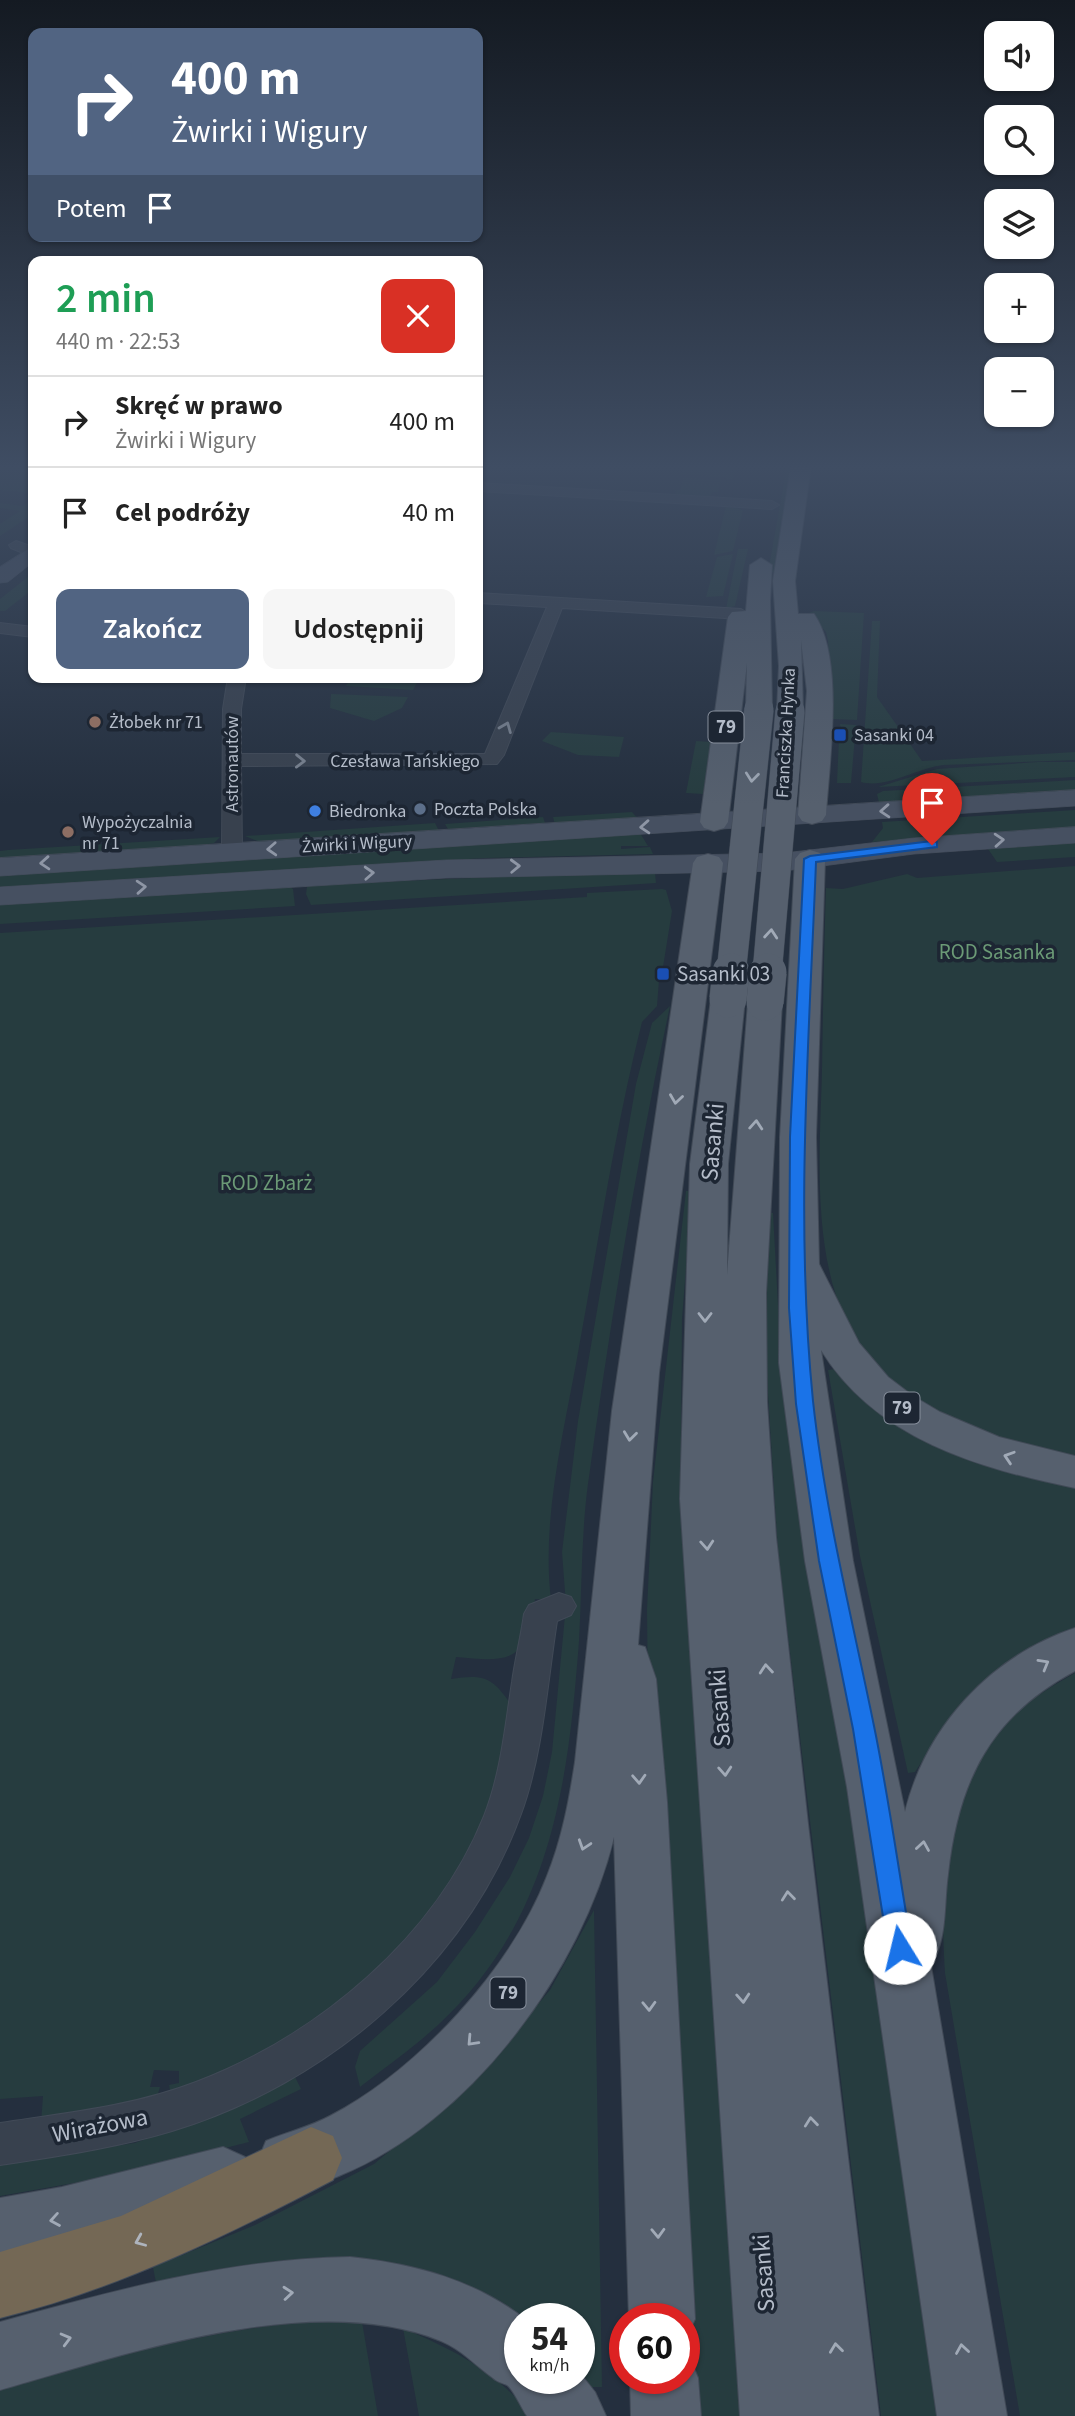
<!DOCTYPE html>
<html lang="pl">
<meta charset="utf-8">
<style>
:root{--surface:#fff;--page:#f6f6f6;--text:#222;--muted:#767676;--line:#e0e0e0;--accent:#516482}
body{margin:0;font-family:"Source Sans 3",sans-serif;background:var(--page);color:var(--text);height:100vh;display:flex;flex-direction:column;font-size:26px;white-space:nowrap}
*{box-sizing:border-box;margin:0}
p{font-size:23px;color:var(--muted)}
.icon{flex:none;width:38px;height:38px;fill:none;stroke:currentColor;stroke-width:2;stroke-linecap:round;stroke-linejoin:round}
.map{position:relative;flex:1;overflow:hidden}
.sheet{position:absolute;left:28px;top:256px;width:455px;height:427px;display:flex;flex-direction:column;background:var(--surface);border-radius:14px;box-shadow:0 2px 5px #0004}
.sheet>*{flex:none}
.banner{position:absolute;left:28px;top:28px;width:455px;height:214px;border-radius:14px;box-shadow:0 2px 5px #0004;background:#516482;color:#fff;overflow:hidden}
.buttons{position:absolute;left:984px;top:21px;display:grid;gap:14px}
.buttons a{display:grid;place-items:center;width:70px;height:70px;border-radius:14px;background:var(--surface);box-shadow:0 2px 5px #0004;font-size:35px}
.speed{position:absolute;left:504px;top:2303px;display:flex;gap:14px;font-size:35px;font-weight:700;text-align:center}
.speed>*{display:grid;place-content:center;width:91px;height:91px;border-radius:50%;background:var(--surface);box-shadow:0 2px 5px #0004;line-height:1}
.speed small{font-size:18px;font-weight:400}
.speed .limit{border:10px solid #d22;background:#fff;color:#111}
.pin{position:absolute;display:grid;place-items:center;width:60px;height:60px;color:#fff;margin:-72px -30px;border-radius:50% 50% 50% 0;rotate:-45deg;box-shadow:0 0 7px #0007}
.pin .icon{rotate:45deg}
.me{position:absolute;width:77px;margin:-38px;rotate:351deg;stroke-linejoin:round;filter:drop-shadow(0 0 5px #0008)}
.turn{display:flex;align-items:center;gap:24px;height:147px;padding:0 28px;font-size:32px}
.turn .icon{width:91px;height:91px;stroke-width:2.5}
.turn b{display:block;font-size:49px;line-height:60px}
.then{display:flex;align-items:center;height:66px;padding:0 28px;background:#0003;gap:14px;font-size:26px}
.round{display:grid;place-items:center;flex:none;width:74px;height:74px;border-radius:14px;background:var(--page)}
.headline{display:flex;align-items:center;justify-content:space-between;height:119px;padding:0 28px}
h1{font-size:42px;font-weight:600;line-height:52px;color:#1e9e55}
.primary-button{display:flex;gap:14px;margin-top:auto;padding:14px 28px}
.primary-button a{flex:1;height:80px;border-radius:14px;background:var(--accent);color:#fff;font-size:28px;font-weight:600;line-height:80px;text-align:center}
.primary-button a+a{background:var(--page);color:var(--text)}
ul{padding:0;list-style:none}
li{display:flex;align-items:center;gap:21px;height:91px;padding:0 28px;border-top:2px solid var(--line)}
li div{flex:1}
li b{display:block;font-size:26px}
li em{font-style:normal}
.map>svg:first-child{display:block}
.green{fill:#263c3f}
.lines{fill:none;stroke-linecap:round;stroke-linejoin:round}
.street-casing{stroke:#414a57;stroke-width:2}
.secondary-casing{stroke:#414a57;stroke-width:1}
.primary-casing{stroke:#414a57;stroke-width:2}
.highway-casing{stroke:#434c59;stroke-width:2}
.street{fill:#38414e;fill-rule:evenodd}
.secondary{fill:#465061;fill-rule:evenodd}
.primary{fill:#56606e;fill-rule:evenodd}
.highway{fill:#746855;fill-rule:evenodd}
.primary-bridge-far1-casing{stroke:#414a57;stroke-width:30;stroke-linecap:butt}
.primary-bridge-casing{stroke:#414a57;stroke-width:38;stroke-linecap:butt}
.primary-bridge-far1{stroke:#56606e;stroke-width:29}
.primary-bridge{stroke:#56606e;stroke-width:37}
.oneway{stroke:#7c8592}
.oneway2{stroke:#a1aab7}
.oneway3{stroke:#8e96a5}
.oneway4{stroke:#aeb4bd}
.route{fill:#1a73e8;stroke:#114b97;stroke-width:2}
.education-dot{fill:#8d6e63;stroke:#1d2633;stroke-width:2.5}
.transit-dot{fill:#1a4fb4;stroke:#1d2633;stroke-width:2.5}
.service-dot{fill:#5c6f8a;stroke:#1d2633;stroke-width:2.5}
.shop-dot{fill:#3f7fe0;stroke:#1d2633;stroke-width:2.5}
.labels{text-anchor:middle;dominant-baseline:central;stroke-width:7;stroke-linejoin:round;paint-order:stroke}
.far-poi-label{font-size:18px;fill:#b4bcc9;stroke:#1d2633;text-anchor:start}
.far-street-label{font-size:18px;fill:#b4bcc9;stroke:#1d2633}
.shield{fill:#1d2633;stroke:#878f9c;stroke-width:2}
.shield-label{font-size:19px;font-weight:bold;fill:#b4bcc9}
.park-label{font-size:21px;fill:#6b9a76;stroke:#1d2633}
.poi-label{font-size:21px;fill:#b4bcc9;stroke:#1d2633;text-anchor:start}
.near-street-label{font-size:24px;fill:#b4bcc9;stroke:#1d2633}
</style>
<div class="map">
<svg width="1075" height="2416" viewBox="0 0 1075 2416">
<rect width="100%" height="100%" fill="#242f3e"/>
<g class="green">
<path d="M 0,466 L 33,466 L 33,514 L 0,536 L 0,524 L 20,511 L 0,508 L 0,503 L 23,506 L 32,499 L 25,497 L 30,493 L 0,490 Z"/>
<path d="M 683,466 L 736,466 L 733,479 L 729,480 L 724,477 L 681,474 Z"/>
<path d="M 787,466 L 794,466 L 776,572 L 768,572 Z"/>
<path d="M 684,478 L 721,480 L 718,492 L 712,492 L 710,497 L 674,495 L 676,490 L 680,490 Z"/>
<path d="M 726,506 L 743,510 L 733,551 L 714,555 Z"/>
<path d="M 738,549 L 748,549 L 735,606 L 726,609 Z"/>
<path d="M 733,554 L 723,596 L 706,597 L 717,557 Z"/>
<path d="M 33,573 L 33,589 L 5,611 L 0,611 L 0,599 Z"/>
<path d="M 814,611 L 864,613 L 857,720 L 832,719 L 828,641 L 826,632 L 809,613 Z"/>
<path d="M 872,621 L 880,621 L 877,697 L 922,761 L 1075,752 L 1075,760 L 943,765 C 917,768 886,789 861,782 Z"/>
<path d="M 351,677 L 420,677 L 413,690 L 346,686 Z"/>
<path d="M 331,694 L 408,697 L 402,708 L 374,721 L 330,708 Z"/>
<path d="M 840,724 L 856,725 L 851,783 L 837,783 L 839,738 L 842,738 Z"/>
<path d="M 551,732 L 624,737 L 619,757 L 578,755 L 542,741 Z"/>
<path d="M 696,741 L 711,742 L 703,794 L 686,793 Z"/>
<path d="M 1038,762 L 1075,762 L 1075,777 L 878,787 L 937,769 Z"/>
<path d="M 1075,780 L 1075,791 L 879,803 L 877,794 L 883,791 Z"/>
<path d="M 1075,810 L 1075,828 L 872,842 L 883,828 L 882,822 Z"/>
<path d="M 632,812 L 639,820 L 555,825 L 553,817 Z"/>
<path d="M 543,817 L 545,823 L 448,829 L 445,824 Z"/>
<path d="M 435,823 L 439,831 L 260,842 L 245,836 Z"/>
<path d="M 640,833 L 648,846 L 621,846 L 621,849 L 650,847 L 653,854 L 485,858 L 0,888 L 0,874 Z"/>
<path d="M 220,837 L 214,843 L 198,846 L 0,858 L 0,851 L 8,850 Z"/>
<path d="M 1075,841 L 1075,857 L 997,862 L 988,849 Z"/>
<path d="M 1075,866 L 1075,1458 C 1003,1440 924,1419 872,1361 C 807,1287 820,1160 822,1069 C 823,1009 824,948 826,888 L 843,889 L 907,874 L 917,878 Z"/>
<path d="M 655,873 L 656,883 L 311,905 L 306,894 L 307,887 L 313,885 L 539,875 Z"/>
<path d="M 290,887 L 293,889 L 295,906 L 0,924 L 0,904 Z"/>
<path d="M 662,889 L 666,890 L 672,911 L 663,967 L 660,967 L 657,1006 L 642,1022 C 615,1129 599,1238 579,1347 C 565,1429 541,1516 551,1600 L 535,1599 C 527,1660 514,1663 456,1657 L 451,1679 C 483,1674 492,1677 510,1703 C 502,1746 499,1793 480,1832 C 433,1928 347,2010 253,2058 C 227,2072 198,2083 171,2095 L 169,2085 L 179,2083 L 179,2071 L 154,2070 L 150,2087 L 160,2087 L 156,2100 L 41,2123 L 43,2096 L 0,2099 L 0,933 L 587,897 L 587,893 Z"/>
<path d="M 670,1006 C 636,1163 610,1324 588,1484 C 581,1536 582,1589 579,1641 C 568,1786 551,1920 438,2025 C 414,2047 386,2067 360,2087 L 355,2067 L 360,2051 L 437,1982 L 475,1932 L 510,1877 L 529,1838 L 543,1796 L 552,1752 L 566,1605 L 562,1552 L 578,1421 L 636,1084 L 652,1023 Z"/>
<path d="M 686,1191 L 692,1191 L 682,1319 L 681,1441 L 686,1552 L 743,2416 L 683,2416 L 684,2319 L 649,1793 L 647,1610 L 653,1482 Z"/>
<path d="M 769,1213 L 773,1213 L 782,1379 L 796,1496 L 836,1709 L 937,2416 L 881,2416 L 778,1552 L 764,1331 Z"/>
<path d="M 835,1369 L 857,1391 L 1075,1485 L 1075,1627 C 1006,1654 955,1710 915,1772 L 908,1773 L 860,1556 L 828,1370 Z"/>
<path d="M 1075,1673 L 1075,2416 L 1020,2416 L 945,1973 C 939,1885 945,1788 1010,1720 C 1028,1700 1052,1686 1075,1673 Z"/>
<path d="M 594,1910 L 602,2387 L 589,2387 L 579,2375 L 579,2319 L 523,2319 L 500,2301 L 464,2283 L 426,2270 L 359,2261 L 157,2288 L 153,2267 L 255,2225 L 374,2164 L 473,2081 L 550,1990 Z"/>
<path d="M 293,2073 L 301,2089 L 240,2119 L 249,2142 L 114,2176 L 0,2196 L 0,2163 L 135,2143 L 192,2122 Z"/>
<path d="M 311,2321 L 362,2322 L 378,2416 L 0,2416 L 0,2386 C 103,2359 205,2331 311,2321 Z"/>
<path d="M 403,2328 C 451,2349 499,2372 531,2416 L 419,2416 Z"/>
</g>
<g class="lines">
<g class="street-casing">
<g id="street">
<path d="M 478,483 L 772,501 L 779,505 L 772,509 L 478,491 Z"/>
<path d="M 16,541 L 33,547 L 33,557 L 11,548 L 9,545 Z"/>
<path d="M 478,593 L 741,609 L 749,614 L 741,619 L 562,608 L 504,755 L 497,764 L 241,766 L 242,851 L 232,857 L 225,855 L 222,851 L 223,709 L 228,677 L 246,677 L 241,709 L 241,754 L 485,754 L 547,607 L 478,603 Z"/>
<path d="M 0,623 L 33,627 L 33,637 L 0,633 Z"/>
<path d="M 559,1593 L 571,1597 L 576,1606 L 571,1615 L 557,1621 C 547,1685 543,1754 521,1814 C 465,1968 326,2084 172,2131 C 116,2148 58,2156 0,2165 L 0,2123 C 66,2113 134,2106 196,2082 C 317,2036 435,1938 484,1816 C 501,1773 505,1727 512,1682 C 515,1659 521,1637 524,1614 L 529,1605 Z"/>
</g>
</g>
<g class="secondary-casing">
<g id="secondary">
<path d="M 33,546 L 33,562 L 8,582 L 0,583 L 0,567 Z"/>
<path d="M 1075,790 L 1075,806 L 0,876 L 0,858 Z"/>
<path d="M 1075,827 L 1075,843 L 914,854 L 784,871 L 446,878 L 0,905 L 0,887 L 446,860 L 784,853 L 914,838 Z"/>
</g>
</g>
<g class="primary-casing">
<g id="primary">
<path d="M 791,466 L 811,466 L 795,581 L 798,614 L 814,614 C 845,659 829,762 826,815 L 822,821 L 812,824 L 802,821 L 798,815 L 807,691 L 801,640 L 803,711 L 799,716 L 781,716 L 777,711 L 779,666 L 773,581 Z"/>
<path d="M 761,558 L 772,565 L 770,601 L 772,709 L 768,714 L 750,714 L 746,709 L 747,663 L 728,822 L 724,828 L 714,831 L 704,828 L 700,822 L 728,617 L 732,612 L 746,611 L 750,565 Z"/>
<path d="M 810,850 L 820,853 L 825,859 L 816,1137 L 819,1264 L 859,1343 L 888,1377 L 913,1396 L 940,1412 L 999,1437 L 1075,1456 L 1075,1488 C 978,1468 876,1439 821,1350 L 853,1561 L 905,1812 C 926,1726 991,1656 1075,1628 L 1075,1671 C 990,1716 958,1782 948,1874 C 944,1903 947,1932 935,1958 L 930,1960 L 1007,2416 L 937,2416 L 847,1787 L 805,1561 L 779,1363 L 780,1137 L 795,859 L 800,853 Z"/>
<path d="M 708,854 L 719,857 L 723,863 L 659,1373 L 638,1645 L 645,1647 L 656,1679 L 667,1802 L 695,2319 L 684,2343 L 684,2319 L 629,2319 L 614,1837 C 582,1970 470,2122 341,2175 C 310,2188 298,2199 266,2185 L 257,2163 L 266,2141 C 287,2132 310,2127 330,2116 C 418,2070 511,1969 547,1876 C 562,1839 569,1801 575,1762 L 612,1411 L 693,863 L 697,857 Z"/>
<path d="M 728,989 L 740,992 L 745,999 L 728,1164 L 727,1275 L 748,1002 L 753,995 L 765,992 L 777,995 L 782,1002 L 766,1293 L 767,1402 L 776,1537 L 808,1824 L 879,2416 L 740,2416 L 680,1499 L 690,1164 L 711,999 L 716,992 Z"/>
<path d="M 223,2147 L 245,2157 L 255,2179 L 245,2201 L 223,2211 L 62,2251 L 0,2262 L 0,2198 L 62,2187 Z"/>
<path d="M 350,2257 C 414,2264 473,2279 525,2319 L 520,2319 L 520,2378 L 579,2378 L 579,2372 L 595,2392 L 606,2416 L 527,2416 C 521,2408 514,2390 507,2385 C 503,2383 497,2382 493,2378 C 476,2366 461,2349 441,2341 C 313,2289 127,2354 0,2390 L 0,2322 C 116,2290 229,2259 350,2257 Z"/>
<path d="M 684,2352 L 688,2354 L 698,2378 L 701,2416 L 631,2416 L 630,2378 L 684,2378 Z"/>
</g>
</g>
<g class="highway-casing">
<path id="highway" d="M 311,2127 L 333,2136 L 342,2158 L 333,2180 C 226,2236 118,2289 0,2318 L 0,2252 L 121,2216 Z"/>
</g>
<use href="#street" class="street"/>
<use href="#secondary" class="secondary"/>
<use href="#primary" class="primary"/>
<use href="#highway" class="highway"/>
<g class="primary-bridge-far1-casing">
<g id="primary-bridge-far1">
<path d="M 731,974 L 759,709"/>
<path d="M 767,974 L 790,711"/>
</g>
</g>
<g class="primary-bridge-casing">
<g id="primary-bridge">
<path d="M 728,999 L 731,972"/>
<path d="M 765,1002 L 768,972"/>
</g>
</g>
<use href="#primary-bridge-far1" class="primary-bridge-far1"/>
<use href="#primary-bridge" class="primary-bridge"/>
</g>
<defs><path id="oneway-chevron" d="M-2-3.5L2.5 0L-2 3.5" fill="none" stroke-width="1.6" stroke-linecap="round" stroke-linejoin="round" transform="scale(1.75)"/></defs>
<g class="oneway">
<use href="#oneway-chevron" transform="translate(506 727) rotate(-68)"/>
<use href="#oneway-chevron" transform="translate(300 761) rotate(1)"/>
</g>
<g class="oneway2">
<use href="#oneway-chevron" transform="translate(752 777) rotate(96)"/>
<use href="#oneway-chevron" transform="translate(771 934) rotate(-85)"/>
<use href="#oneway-chevron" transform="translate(676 1099) rotate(98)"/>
<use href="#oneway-chevron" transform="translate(756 1125) rotate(-86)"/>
<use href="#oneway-chevron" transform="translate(705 1317) rotate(90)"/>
<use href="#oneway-chevron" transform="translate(630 1436) rotate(97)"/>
<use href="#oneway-chevron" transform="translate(1009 1457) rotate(-162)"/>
<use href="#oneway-chevron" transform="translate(707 1545) rotate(86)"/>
<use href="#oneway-chevron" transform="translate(1044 1664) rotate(-30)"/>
<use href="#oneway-chevron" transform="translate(766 1669) rotate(-95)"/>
<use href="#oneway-chevron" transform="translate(725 1771) rotate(86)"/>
<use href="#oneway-chevron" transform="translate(639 1779) rotate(87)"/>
<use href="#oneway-chevron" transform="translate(584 1845) rotate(108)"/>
<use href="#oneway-chevron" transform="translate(923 1846) rotate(-81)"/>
<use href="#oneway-chevron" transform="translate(788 1896) rotate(-96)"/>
<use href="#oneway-chevron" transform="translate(743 1998) rotate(86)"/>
<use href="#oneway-chevron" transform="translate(649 2006) rotate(88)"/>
<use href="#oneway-chevron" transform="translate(472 2041) rotate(133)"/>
<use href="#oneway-chevron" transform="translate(811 2122) rotate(-96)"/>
<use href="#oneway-chevron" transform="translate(55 2220) rotate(170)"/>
<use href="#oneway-chevron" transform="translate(658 2233) rotate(88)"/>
<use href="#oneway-chevron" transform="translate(288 2293) rotate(-5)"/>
<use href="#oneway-chevron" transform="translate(66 2339) rotate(-15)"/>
<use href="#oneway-chevron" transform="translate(836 2348) rotate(-97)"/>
<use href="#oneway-chevron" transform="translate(962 2349) rotate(-99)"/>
</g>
<g class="oneway3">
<use href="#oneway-chevron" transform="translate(885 811) rotate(176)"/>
<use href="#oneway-chevron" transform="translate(645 827) rotate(176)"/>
<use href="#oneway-chevron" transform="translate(999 840) rotate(-4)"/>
<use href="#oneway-chevron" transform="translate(272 849) rotate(177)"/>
<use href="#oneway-chevron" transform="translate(45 863) rotate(176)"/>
<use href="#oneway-chevron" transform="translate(515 866) rotate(-2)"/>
<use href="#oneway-chevron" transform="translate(369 873) rotate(-3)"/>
<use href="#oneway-chevron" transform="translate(141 887) rotate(-4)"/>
</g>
<use class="oneway4" href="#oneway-chevron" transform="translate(140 2241) rotate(157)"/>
<linearGradient id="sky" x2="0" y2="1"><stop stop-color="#141a22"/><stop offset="0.58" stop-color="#3f4d63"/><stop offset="1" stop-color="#3f4d63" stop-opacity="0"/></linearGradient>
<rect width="1075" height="805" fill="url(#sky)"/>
<path class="route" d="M 932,841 L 937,842 L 937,847 L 816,862 C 809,1041 795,1222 813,1401 C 825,1511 852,1618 874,1726 C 889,1799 899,1874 912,1948 L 908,1956 L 900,1959 L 891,1956 L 888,1948 L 853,1729 L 819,1561 L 796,1404 L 789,1308 L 790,1137 L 804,859 L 810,856 Z"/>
<g class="education-dot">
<circle cx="95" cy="722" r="7"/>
<circle cx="68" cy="832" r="7"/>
</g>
<g class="transit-dot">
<rect x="833" y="728" width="14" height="14" rx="3.5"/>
<rect x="656" y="967" width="14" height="14" rx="3.5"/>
</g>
<circle class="service-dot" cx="420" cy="809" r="7"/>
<circle class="shop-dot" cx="315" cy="811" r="7"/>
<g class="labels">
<g class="far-poi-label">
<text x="109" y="722">Żłobek nr 71</text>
<text x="854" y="735">Sasanki 04</text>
<text x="434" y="809">Poczta Polska</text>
<text x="329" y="811">Biedronka</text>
<text x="82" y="822">Wypożyczalnia<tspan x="82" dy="21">nr 71</tspan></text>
</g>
<g class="far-street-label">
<text transform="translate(786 733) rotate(-87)">Franciszka Hynka</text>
<text x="405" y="761">Czesława Tańskiego</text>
<text transform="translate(232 764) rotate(-90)">Astronautów</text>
<text transform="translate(357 844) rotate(-3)">Żwirki i Wigury</text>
</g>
<g class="shield">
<rect x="708.5" y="711.5" width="35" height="31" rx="5"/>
<rect x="884.5" y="1392.5" width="35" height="31" rx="5"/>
<rect x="490.5" y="1977.5" width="35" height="31" rx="5"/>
</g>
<g class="shield-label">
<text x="726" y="727">79</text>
<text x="902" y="1408">79</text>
<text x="508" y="1993">79</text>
</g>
<g class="park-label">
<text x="997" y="952">ROD Sasanka</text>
<text x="266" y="1183">ROD Zbarż</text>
</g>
<g class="poi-label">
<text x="677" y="974">Sasanki 03</text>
</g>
<g class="near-street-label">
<text transform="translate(713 1142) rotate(-85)">Sasanki</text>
<text transform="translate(720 1708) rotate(-94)">Sasanki</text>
<text transform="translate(100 2126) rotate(-11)">Wirażowa</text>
<text transform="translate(764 2273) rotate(-94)">Sasanki</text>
</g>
</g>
</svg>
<div class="buttons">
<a><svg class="icon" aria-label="sound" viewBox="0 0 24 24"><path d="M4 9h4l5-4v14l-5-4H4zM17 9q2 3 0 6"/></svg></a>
<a><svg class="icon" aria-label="search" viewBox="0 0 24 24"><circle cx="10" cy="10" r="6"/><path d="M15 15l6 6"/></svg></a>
<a><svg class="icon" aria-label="layers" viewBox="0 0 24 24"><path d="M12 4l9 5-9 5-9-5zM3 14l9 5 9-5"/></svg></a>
<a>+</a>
<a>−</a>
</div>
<div class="speed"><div>54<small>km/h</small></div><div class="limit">60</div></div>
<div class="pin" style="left:932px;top:845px;background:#d93025"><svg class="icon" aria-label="arrive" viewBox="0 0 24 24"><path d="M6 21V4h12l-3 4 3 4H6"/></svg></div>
<svg class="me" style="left:900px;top:1948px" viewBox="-20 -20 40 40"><circle r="19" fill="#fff"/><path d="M0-13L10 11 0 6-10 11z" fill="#1a73e8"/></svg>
<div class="banner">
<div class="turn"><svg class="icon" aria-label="right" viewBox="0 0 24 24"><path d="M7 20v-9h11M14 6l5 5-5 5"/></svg><div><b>400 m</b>Żwirki i Wigury</div></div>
<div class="then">Potem<svg class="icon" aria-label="arrive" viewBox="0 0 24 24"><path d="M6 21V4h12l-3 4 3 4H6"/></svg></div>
</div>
<section class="sheet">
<div class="headline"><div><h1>2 min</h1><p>440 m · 22:53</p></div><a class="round" style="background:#d93025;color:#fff"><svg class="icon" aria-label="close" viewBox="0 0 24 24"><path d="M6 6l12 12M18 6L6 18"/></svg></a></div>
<ul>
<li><svg class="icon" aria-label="right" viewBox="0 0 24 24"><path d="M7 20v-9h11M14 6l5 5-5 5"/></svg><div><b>Skręć w prawo</b><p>Żwirki i Wigury</p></div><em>400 m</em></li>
<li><svg class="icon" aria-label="arrive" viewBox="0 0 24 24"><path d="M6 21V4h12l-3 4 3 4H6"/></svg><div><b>Cel podróży</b></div><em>40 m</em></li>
</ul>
<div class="primary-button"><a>Zakończ</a><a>Udostępnij</a></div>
</section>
</div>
